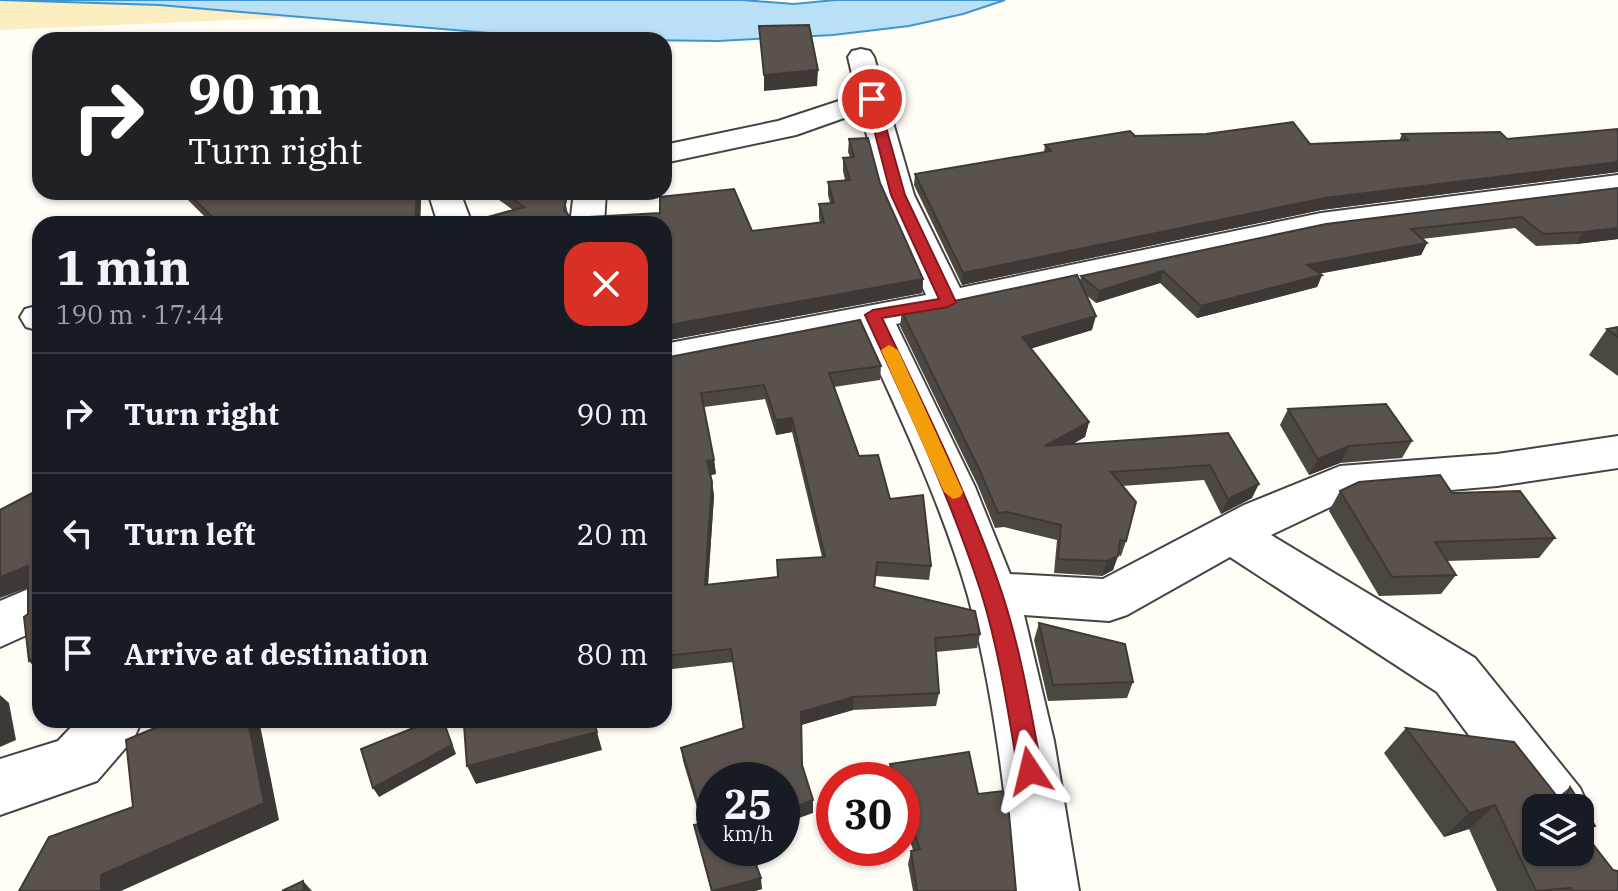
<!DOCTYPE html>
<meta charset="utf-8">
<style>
:root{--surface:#171b24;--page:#20242c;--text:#f1f3f6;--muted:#9ea1a6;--line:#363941}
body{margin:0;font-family:"IBM Plex Serif",serif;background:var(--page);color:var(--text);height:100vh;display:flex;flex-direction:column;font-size:30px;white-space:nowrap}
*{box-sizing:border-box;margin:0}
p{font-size:26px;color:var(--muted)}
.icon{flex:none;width:44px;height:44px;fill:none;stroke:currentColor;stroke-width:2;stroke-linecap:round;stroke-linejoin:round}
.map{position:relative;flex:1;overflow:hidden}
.details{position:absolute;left:32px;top:216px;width:640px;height:512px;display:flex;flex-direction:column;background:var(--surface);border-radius:24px;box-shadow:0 2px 6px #0004}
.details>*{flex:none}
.guide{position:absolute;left:32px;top:32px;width:640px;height:168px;border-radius:24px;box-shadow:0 2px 6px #0004;background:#202124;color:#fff;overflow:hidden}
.fabs{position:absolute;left:1522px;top:794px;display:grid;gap:16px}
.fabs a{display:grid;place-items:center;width:72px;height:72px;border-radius:16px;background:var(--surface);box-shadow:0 2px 6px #0004;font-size:40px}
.speed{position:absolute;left:696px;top:762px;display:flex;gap:16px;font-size:40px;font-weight:700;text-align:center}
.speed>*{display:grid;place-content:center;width:104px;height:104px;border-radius:50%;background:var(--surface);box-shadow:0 2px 6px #0004;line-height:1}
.speed small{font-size:20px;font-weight:400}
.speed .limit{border:12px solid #d22;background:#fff;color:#111}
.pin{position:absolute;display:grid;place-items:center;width:68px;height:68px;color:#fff;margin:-34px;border:4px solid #fff;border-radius:50%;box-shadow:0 2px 8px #0007}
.me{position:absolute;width:88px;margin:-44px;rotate:350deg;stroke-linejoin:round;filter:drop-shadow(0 0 6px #0008)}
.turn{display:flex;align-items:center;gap:28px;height:168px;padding:0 24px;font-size:36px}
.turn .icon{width:104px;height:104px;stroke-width:2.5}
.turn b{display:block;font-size:56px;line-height:68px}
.round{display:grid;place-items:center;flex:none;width:84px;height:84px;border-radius:24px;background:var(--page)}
.head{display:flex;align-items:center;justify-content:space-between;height:136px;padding:0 24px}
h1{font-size:48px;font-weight:800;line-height:60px}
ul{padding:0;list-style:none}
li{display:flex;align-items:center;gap:24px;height:120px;padding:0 24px;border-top:2px solid var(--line)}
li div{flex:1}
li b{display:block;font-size:30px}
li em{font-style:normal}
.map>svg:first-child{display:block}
.sand{fill:#fbeec1}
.water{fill:#b9e0f7;stroke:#3f96cf;stroke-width:2}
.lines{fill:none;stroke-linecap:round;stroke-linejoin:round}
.minor-casing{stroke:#444;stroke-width:4}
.minor{fill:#fff;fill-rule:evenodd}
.wall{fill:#4d4742;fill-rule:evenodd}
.shaded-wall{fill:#3f3936}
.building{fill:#5a524d;stroke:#3f3936;stroke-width:2;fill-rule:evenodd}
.route{fill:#c4262e;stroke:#7f191e;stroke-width:2}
.slow{fill:#f59e0b}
</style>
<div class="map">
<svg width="1618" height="891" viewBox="0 0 1618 891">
<rect width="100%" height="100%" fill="#fffdf5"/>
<path class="sand" d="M 0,1 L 159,5 L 305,17 L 0,30 Z"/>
<path class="water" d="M 0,0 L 742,0 L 794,4 L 835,0 L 1005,0 L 963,14 L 909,26 L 833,35 L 718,41 L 559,39 L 159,5 Z"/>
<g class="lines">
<g class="minor-casing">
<g id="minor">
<path d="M 861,49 L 870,51 L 874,57 L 914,195 L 960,288 L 1321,213 L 1618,175 L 1618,195 L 1321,233 L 896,324 L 975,487 L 1010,574 L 1103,579 L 1244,505 L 1340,466 L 1497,454 L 1618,436 L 1618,468 L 1497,486 L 1347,499 L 1271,535 L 1475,658 L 1580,788 L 1589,808 L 1580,828 L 1580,808 L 1536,808 L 1536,826 L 1437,692 L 1230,557 L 1127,615 L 1109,621 L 1024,615 L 1054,741 L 1079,891 L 1015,891 C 1005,792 994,693 968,596 C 942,505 900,417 861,331 L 664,370 L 664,344 L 926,295 L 882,195 L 861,112 L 796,135 L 664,163 L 664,145 L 778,121 L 857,95 L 848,57 L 852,51 Z"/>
<path d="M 428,192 L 460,192 L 472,224 L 438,224 Z"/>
<path d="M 574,192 L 606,192 L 604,224 L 570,224 Z"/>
<path d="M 40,305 L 40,331 L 26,327 L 20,317 L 25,309 Z"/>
<path d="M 40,584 L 40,629 L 0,647 L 0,601 Z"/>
<path d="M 78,720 L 142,720 L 134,738 L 97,781 L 0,815 L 0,759 L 58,741 Z"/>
</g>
</g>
<use href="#minor" class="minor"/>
</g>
<g class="wall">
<path d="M 1618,129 L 1618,172 L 1321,210 L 962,285 L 914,185 L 915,174 L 1044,152 L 1045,145 L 1135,136 L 1310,144 L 1399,141 L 1402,134 L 1507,139 Z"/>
<path d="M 868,138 L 880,183 L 923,279 L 922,293 L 664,341 L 664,224 L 463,224 L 513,210 L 488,192 L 563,192 L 568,214 L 571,218 L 660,213 L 660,197 L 734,189 L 752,231 L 820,223 L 819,218 L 819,204 L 830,203 L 828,195 L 828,182 L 845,180 L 843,171 L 843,158 L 850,157 L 848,152 L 849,139 Z"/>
<path d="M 1618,188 L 1618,239 L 1576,244 L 1536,246 L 1515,228 L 1422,239 L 1427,243 L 1421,255 L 1320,273 L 1322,275 L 1317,287 L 1197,318 L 1160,283 L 1096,303 L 1086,295 L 1092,330 L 1030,349 L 1089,422 L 1085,437 L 1073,444 L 1228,433 L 1252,498 L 1221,514 L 1204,480 L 1122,486 L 1126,541 L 1121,556 L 1118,555 L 1113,570 L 1102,576 L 1054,573 L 1057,540 L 1004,527 L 995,528 L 978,486 L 900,326 L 902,312 L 1080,281 L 1081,276 Z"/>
<path d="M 180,192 L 419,192 L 421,198 L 420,224 L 212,224 Z"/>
<path d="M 1618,327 L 1618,376 L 1589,355 L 1607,329 Z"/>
<path d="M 664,358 L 881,366 L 880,380 L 834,387 L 859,456 L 890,499 L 931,566 L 929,580 L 876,576 L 875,587 L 980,634 L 977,648 L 936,652 L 939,693 L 936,706 L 853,710 L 801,725 L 802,765 L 813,800 L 813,813 L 714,780 L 762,889 L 755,891 L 711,891 L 694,825 L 702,824 L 683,761 L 681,748 L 743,729 L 733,662 L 664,670 ZM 765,399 L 776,435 L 792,432 L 822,557 L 778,577 L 708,585 L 714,496 L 711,475 L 716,474 L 714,460 L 704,407 Z"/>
<path d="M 1288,409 L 1412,441 L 1402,458 L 1340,463 L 1309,475 L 1280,425 Z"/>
<path d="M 1340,491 L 1452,493 L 1555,538 L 1539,558 L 1447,561 L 1456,575 L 1441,594 L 1379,596 L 1329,511 Z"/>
<path d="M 1039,623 L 1133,682 L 1127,698 L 1048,701 L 1034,640 Z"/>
<path d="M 1406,728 L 1558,797 L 1570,787 L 1595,826 L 1585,834 L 1618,891 L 1497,891 L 1469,829 L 1444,837 L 1384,753 Z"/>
<path d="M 890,764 L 978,794 L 1016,891 L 913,891 L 908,864 L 911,851 L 913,850 L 902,818 L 902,780 L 889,780 Z"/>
</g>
<g class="shaded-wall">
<path d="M 818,70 L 817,86 L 764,91 L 764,75 Z"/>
<path d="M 1618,162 L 1618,172 L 1321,210 L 962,285 L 963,273 L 1325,198 Z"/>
<path d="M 417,192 L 419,192 L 421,198 L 420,224 L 415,224 Z"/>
<path d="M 1618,228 L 1618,239 L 1576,244 L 1583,232 Z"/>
<path d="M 1427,243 L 1421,255 L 1302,277 L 1307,265 Z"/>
<path d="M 1163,271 L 1160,283 L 1096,303 L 1099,291 Z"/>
<path d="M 1322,275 L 1317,287 L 1197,318 L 1201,306 Z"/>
<path d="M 923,279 L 922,293 L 664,341 L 664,326 Z"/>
<path d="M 1096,316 L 1092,330 L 1019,352 L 1022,337 Z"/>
<path d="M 792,418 L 792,432 L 776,435 L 776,420 Z"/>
<path d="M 1089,422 L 1085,437 L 1042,460 L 1045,446 Z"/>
<path d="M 1349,446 L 1340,463 L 1309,475 L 1318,459 Z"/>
<path d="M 714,460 L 716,474 L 709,475 L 707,461 Z"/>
<path d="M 712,482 L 714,496 L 707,599 L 705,585 Z"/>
<path d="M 1259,484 L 1252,498 L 1221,514 L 1228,499 Z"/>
<path d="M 1118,556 L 1113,570 L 1102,576 L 1107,561 Z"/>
<path d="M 28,566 L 40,583 L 0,598 L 0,577 Z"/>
<path d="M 40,655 L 40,673 L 29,661 Z"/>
<path d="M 0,695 L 9,703 L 16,740 L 0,747 Z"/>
<path d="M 853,697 L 853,710 L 801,725 L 801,712 Z"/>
<path d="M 248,720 L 259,720 L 279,820 L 121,891 L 101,891 L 101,875 Z"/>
<path d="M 443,720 L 456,754 L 379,797 L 373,788 Z"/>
<path d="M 597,732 L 602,750 L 476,784 L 467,766 Z"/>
<path d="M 813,800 L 813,813 L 782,824 L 782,812 Z"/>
<path d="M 1495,805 L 1469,829 L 1444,837 L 1469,813 Z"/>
<path d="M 761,878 L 762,889 L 755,891 L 712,891 Z"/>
<path d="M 303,881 L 312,891 L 304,891 Z"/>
</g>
<g class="building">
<path d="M 809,25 L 818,70 L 764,75 L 759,26 Z"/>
<path d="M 1293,122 L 1310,144 L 1408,140 L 1402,134 L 1500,132 L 1507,139 L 1618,129 L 1618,162 L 1325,198 L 963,273 L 915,174 L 1051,151 L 1045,145 L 1130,131 L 1135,136 L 1206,134 Z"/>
<path d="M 868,138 L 880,183 L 923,279 L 664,326 L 664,224 L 463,224 L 524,207 L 503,192 L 563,192 L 566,200 L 564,210 L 571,218 L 660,213 L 660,197 L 734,189 L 752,231 L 824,222 L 819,204 L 834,203 L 828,182 L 850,180 L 843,158 L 854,157 L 849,139 Z"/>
<path d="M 1618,188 L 1618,228 L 1583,232 L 1543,234 L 1522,217 L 1411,229 L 1427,243 L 1307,265 L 1322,275 L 1201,306 L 1163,271 L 1099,291 L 1081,276 L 1326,224 Z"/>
<path d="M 187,192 L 417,192 L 415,224 L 219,224 Z"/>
<path d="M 1077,275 L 1096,316 L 1022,337 L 1089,422 L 1045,446 L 1228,433 L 1259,484 L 1228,499 L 1210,465 L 1111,472 L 1136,502 L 1126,541 L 1120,540 L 1118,556 L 1107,561 L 1058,559 L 1061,525 L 1007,512 L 998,513 L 980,471 L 902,312 Z"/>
<path d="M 860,320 L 881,366 L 829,373 L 859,456 L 878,455 L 890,499 L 923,495 L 931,566 L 877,562 L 874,587 L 975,611 L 980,634 L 935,638 L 939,693 L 853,697 L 801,712 L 802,765 L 813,800 L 782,812 L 782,780 L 714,780 L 714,848 L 750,848 L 761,878 L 712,891 L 694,825 L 704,823 L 681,748 L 744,728 L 731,649 L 664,656 L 664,358 ZM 764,385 L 776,420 L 792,418 L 825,557 L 777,560 L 778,577 L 705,585 L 712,482 L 707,461 L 714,460 L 701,393 Z"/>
<path d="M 1618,327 L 1618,337 L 1607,329 Z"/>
<path d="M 1386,404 L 1412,441 L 1349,446 L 1318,459 L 1288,409 Z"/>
<path d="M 1440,475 L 1452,493 L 1520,491 L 1555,538 L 1435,542 L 1456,575 L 1392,577 L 1340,491 L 1359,482 Z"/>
<path d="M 40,489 L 40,655 L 29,661 L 24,617 L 28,614 L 28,566 L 0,577 L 0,510 Z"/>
<path d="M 1039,623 L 1125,644 L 1133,682 L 1053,685 Z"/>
<path d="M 174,720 L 248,720 L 264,803 L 101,875 L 101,891 L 19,891 L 49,837 L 133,807 L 126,740 Z"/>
<path d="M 433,720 L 443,720 L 452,745 L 373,788 L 361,749 Z"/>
<path d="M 485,720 L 593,720 L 597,732 L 467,766 L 464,725 Z"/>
<path d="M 1406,728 L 1514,742 L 1564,805 L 1570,787 L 1595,826 L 1584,827 L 1585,834 L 1613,870 L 1618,871 L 1618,891 L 1573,891 L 1571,888 L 1536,891 L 1495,805 L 1469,813 ZM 1536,808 L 1580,808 L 1580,852 L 1536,852 Z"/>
<path d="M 969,752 L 978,794 L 1003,791 L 1009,814 L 1016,891 L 917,891 L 911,851 L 920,849 L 902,799 L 902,780 L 895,780 L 890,764 Z"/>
<path d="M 303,881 L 304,891 L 282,891 Z"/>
</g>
<path class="route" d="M 872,95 L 878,99 L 905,195 L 956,302 L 948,307 L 882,318 C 925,408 970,498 1002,593 C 1021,651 1031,712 1042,771 L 1039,779 L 1030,783 L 1022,779 L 1018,771 C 1008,711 999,650 981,592 C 950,496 907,406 865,315 L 873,310 L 939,299 L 891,195 L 866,99 Z"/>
<path class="slow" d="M 889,345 L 898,350 L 963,492 L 960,497 L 953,499 L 944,492 L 881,350 Z"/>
</svg>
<div class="fabs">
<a><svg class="icon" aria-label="layers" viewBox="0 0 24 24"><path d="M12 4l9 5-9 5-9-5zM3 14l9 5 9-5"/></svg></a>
</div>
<div class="speed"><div>25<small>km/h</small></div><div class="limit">30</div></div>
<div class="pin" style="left:872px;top:99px;background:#d93025"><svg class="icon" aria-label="arrive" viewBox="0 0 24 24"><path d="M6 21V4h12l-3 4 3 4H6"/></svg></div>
<svg class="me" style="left:1030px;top:771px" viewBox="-20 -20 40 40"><path d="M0-17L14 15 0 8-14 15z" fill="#c4262e" stroke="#fff" stroke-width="4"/></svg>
<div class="guide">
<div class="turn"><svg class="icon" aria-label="right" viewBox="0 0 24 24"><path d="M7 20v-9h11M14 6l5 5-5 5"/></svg><div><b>90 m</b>Turn right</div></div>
</div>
<section class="details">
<div class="head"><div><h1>1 min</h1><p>190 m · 17:44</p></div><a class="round" style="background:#d93025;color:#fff"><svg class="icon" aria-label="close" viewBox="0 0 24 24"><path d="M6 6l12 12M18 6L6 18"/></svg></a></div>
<ul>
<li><svg class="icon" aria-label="right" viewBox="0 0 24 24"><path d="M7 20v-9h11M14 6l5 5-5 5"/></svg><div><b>Turn right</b></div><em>90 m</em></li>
<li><svg class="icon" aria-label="left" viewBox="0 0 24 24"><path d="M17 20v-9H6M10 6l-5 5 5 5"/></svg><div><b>Turn left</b></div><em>20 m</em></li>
<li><svg class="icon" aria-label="arrive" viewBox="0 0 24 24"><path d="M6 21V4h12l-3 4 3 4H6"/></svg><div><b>Arrive at destination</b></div><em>80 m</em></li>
</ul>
</section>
</div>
